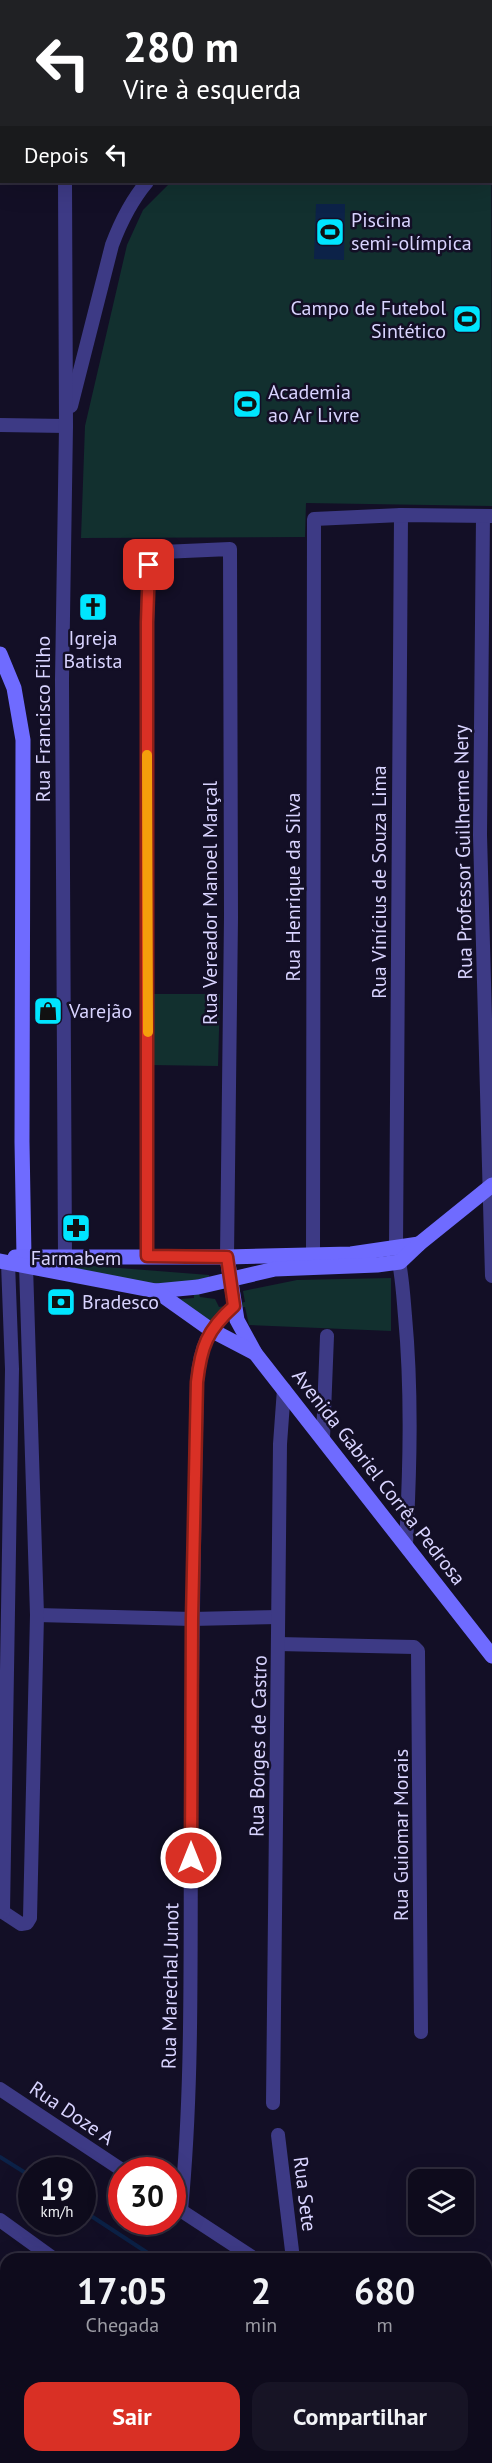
<!DOCTYPE html>
<html lang="pt">
<meta charset="utf-8">
<style>
:root{--surface:#0e0b1c;--page:#171425;--text:#f1f3f6;--muted:#9b9ba3;--line:#2e2b3b;--accent:#d93025}
body{margin:0;font-family:"PT Sans",sans-serif;background:var(--page);color:var(--text);height:100vh;display:flex;flex-direction:column;font-size:22px;white-space:nowrap}
*{box-sizing:border-box;margin:0}
p{font-size:20px;color:var(--muted)}
.icon{flex:none;width:33px;height:33px;fill:none;stroke:currentColor;stroke-width:2;stroke-linecap:round;stroke-linejoin:round}
.map{position:relative;flex:1;overflow:hidden}
.details{position:absolute;left:0px;top:2253px;width:492px;height:210px;display:flex;flex-direction:column;background:var(--surface);border-radius:18px 18px 0 0;box-shadow:0 6px 24px #0002,0 0 0 2px var(--line)}
.details>*{flex:none}
.hud{position:absolute;left:0px;top:0px;width:492px;height:183px;box-shadow:0 6px 24px #0002,0 0 0 2px var(--line);background:#202124;color:#fff;overflow:hidden}
.fabs{position:absolute;left:408px;top:2169px;display:grid;gap:12px}
.fabs a{display:grid;place-items:center;width:66px;height:66px;border-radius:12px;background:var(--surface);box-shadow:0 6px 24px #0002,0 0 0 2px var(--line);font-size:30px}
.speed{position:absolute;left:18px;top:2157px;display:flex;gap:12px;font-size:30px;font-weight:700;text-align:center}
.speed>*{display:grid;place-content:center;width:78px;height:78px;border-radius:50%;background:var(--surface);box-shadow:0 6px 24px #0002,0 0 0 2px var(--line);line-height:1}
.speed small{font-size:15px;font-weight:400}
.speed .limit{border:9px solid #d22;background:#fff;color:#111}
.pin{position:absolute;display:grid;place-items:center;width:51px;height:51px;color:#fff;margin:-26px;border-radius:12px;box-shadow:0 3px 9px #0006}
.me{position:absolute;width:66px;margin:-33px;rotate:0deg;stroke-linejoin:round;filter:drop-shadow(0 0 4px #0008)}
.turn{display:flex;align-items:center;gap:21px;height:126px;padding:0 24px;font-size:27px}
.turn .icon{width:78px;height:78px;stroke-width:2.5}
.turn b{display:block;font-size:42px;line-height:51px}
.then{display:flex;align-items:center;height:57px;padding:0 24px;background:#0003;gap:12px;font-size:22px}
.eta{display:flex;justify-content:space-evenly;align-items:center;height:102px;text-align:center}
.eta b{font-size:36px;font-weight:700;line-height:42px}
.action{display:flex;gap:12px;margin-top:auto;padding:12px 24px}
.action a{flex:1;height:69px;border-radius:18px;background:var(--accent);color:#fff;font-size:24px;font-weight:700;line-height:69px;text-align:center}
.action a+a{background:var(--page);color:var(--text)}
.map>svg:first-child{display:block}
.green{fill:#12302f}
.water{fill:#0c2248}
.lines{fill:none;stroke-linecap:round;stroke-linejoin:round}
.stream{stroke:#0c2248;stroke-width:4}
.street{stroke:#3d3a85;stroke-width:14}
.secondary{stroke:#6f6bff;stroke-width:15}
.route-casing{stroke:#8d1f18;stroke-width:15}
.route{stroke:#d93025;stroke-width:10}
.slow{stroke:#f59e0b;stroke-width:10}
.labels{text-anchor:middle;dominant-baseline:central;stroke-width:5;stroke-linejoin:round;paint-order:stroke}
.poi-label{font-size:20px;fill:#d9d4ff;stroke:#130f26;text-anchor:start}
.street-label{font-size:20px;fill:#d9d4ff;stroke:#130f26}
</style>
<div class="map">
<svg width="492" height="2463" viewBox="0 0 492 2463">
<rect width="100%" height="100%" fill="#130f26"/>
<g class="green">
<path d="M 491,68 L 492,506 L 306,503 L 305,537 L 81,538 L 85,426 L 127,245 L 143,210 L 171,182 L 490,182 Z"/>
<path d="M 152,994 L 220,994 L 218,1066 L 151,1065 Z"/>
<path d="M 55,1263 L 209,1275 L 209,1283 L 196,1287 L 200,1297 L 215,1299 L 219,1307 L 245,1302 L 243,1291 L 297,1280 L 391,1278 L 391,1331 L 249,1325 L 245,1307 L 220,1311 L 210,1323 L 167,1300 L 194,1298 L 193,1287 L 118,1284 L 55,1269 Z"/>
</g>
<path class="water" d="M 316,204 L 345,204 L 344,260 L 314,259 Z"/>
<g class="lines">
<g class="stream">
<path d="M 0,2157 L 32,2177"/>
<path d="M 82,2210 L 157,2259"/>
<path d="M 433,2457 L 441,2463"/>
</g>
<g class="street">
<path d="M 64,0 L 64,2"/>
<path d="M 150,0 L 150,2"/>
<path d="M 235,0 L 235,2"/>
<path d="M 316,0 L 316,2"/>
<path d="M 399,2 L 399,0"/>
<path d="M 490,56 L 492,56"/>
<path d="M 71,406 L 112,245 C 121,221 131,201 147,182"/>
<path d="M 0,425 L 66,426"/>
<path d="M 401,515 L 396,1248 C 402,1270 403,1293 405,1316 C 412,1392 410,1468 406,1544"/>
<path d="M 483,516 L 480,835 L 492,1276"/>
<path d="M 313,1255 L 314,519 L 401,515 L 492,516"/>
<path d="M 147,1256 L 147,622 L 149,565 L 154,558 L 162,552 L 230,549 L 231,917 L 227,1257"/>
<path d="M 65,1257 L 62,680 L 66,426 L 65,182"/>
<path d="M 323,1438 L 327,1336"/>
<path d="M 37,1615 L 192,1619 L 278,1617"/>
<path d="M 278,1644 L 414,1647 L 418,1651 L 421,2032"/>
<path d="M 0,1910 L 21,1924 L 27,1923 L 30,1918 L 37,1615 L 26,1266"/>
<path d="M 3,1912 L 12,1369 L 8,1263"/>
<path d="M 0,2089 L 122,2170"/>
<path d="M 273,2103 L 280,1444 L 284,1389"/>
<path d="M 278,2135 L 293,2259"/>
<path d="M 174,2206 L 255,2259"/>
<path d="M 181,2210 C 193,2085 190,1960 191,1835 C 191,1684 194,1533 197,1382 C 200,1347 207,1330 234,1306"/>
<path d="M 0,2220 L 54,2259"/>
<path d="M 0,2299 L 6,2318"/>
<path d="M 50,2457 L 52,2463"/>
<path d="M 333,2457 L 341,2463"/>
</g>
<g class="secondary">
<path d="M 0,654 L 14,688 L 23,740 L 22,1142 L 24,1257"/>
<path d="M 15,1257 L 227,1257 L 351,1254 L 419,1244"/>
<path d="M 227,1257 L 237,1320 L 255,1353 L 492,1656"/>
<path d="M 0,1261 L 156,1291 L 198,1287 L 275,1269 L 377,1265 L 400,1262 L 419,1244 L 492,1185"/>
<path d="M 156,1291 L 211,1330 L 255,1353"/>
</g>
</g>
<g class="lines">
<g class="route-casing">
<path id="route" d="M 149,565 L 147,622 L 147,1256 L 227,1257 L 234,1306 C 207,1330 201,1347 197,1382 L 192,1619 L 191,1858"/>
</g>
<use href="#route" class="route"/>
<path class="slow" d="M 147,755 L 148,1032"/>
</g>
<defs>
<g id="stadium-square" transform="scale(1.5)"><rect x="-9" y="-9" width="18" height="18" rx="4" fill="#00e5ff" stroke="#130f26"/><path d="M0-5a6.5 5 0 1 0 0 10a6.5 5 0 1 0 0-10ZM-3.5-1.8h7v3.6h-7Z" fill="#111"/></g>
<g id="church-square" transform="scale(1.5)"><rect x="-9" y="-9" width="18" height="18" rx="4" fill="#00e5ff" stroke="#130f26"/><path d="M-1.2-6h2.4v3.5h3.3v2.4h-3.3V6h-2.4V-.1h-3.3v-2.4h3.3Z" fill="#111"/></g>
<g id="shop-square" transform="scale(1.5)"><rect x="-9" y="-9" width="18" height="18" rx="4" fill="#00e5ff" stroke="#130f26"/><path d="M-5-2.5h2.3a2.7 3.5 0 0 1 5.4 0H5L5.5 6h-11ZM-1.5-2.5h3a1.5 2.3 0 0 0-3 0Z" fill="#111"/></g>
<g id="pharmacy-square" transform="scale(1.5)"><rect x="-9" y="-9" width="18" height="18" rx="4" fill="#00e5ff" stroke="#130f26"/><path d="M-2-6h4v4h4v4h-4v4h-4v-4h-4v-4h4Z" fill="#111"/></g>
<g id="bank-square" transform="scale(1.5)"><rect x="-9" y="-9" width="18" height="18" rx="4" fill="#00e5ff" stroke="#130f26"/><path d="M-6-4H6V4H-6ZM0-2.3a2.3 2.3 0 1 0 0 4.6a2.3 2.3 0 1 0 0-4.6Z" fill="#111"/></g>
</defs>
<g fill-rule="evenodd">
<use href="#stadium-square" x="330" y="232"/>
<use href="#stadium-square" x="467" y="319"/>
<use href="#stadium-square" x="247" y="404"/>
<use href="#church-square" x="93" y="607"/>
<use href="#shop-square" x="48" y="1011"/>
<use href="#pharmacy-square" x="76" y="1228"/>
<use href="#bank-square" x="61" y="1302"/>
</g>
<g class="labels">
<g class="poi-label">
<text x="351" y="220">Piscina<tspan x="351" dy="23">semi-olímpica</tspan></text>
<text x="446" y="308" text-anchor="end">Campo de Futebol<tspan x="446" dy="23">Sintético</tspan></text>
<text x="268" y="392">Academia<tspan x="268" dy="23">ao Ar Livre</tspan></text>
<text x="93" y="638" text-anchor="middle">Igreja<tspan x="93" dy="23">Batista</tspan></text>
<text x="69" y="1011">Varejão</text>
<text x="76" y="1258" text-anchor="middle">Farmabem</text>
<text x="82" y="1302">Bradesco</text>
</g>
<g class="street-label">
<text transform="translate(43 719) rotate(-90)">Rua Francisco Filho</text>
<text transform="translate(463 852) rotate(-91)">Rua Professor Guilherme Nery</text>
<text transform="translate(379 882) rotate(-90)">Rua Vinícius de Souza Lima</text>
<text transform="translate(293 887) rotate(-90)">Rua Henrique da Silva</text>
<text transform="translate(210 903) rotate(-90)">Rua Vereador Manoel Marçal</text>
<text transform="translate(379 1477) rotate(52)">Avenida Gabriel Corrêa Pedrosa</text>
<text transform="translate(258 1746) rotate(-89)">Rua Borges de Castro</text>
<text transform="translate(401 1835) rotate(-90)">Rua Guiomar Morais</text>
<text transform="translate(170 1986) rotate(-89)">Rua Marechal Junot</text>
<text transform="translate(72 2113) rotate(34)">Rua Doze A</text>
<text transform="translate(305 2194) rotate(83)">Rua Sete</text>
</g>
</g>
</svg>
<div class="fabs">
<a><svg class="icon" aria-label="layers" viewBox="0 0 24 24"><path d="M12 4l9 5-9 5-9-5zM3 14l9 5 9-5"/></svg></a>
</div>
<div class="speed"><div>19<small>km/h</small></div><div class="limit">30</div></div>
<div class="pin" style="left:149px;top:565px;background:#d93025"><svg class="icon" aria-label="arrive" viewBox="0 0 24 24"><path d="M6 21V4h12l-3 4 3 4H6"/></svg></div>
<svg class="me" style="left:191px;top:1858px" viewBox="-20 -20 40 40"><circle r="17" fill="#d93025" stroke="#fff" stroke-width="3"/><path d="M0-11L8 9 0 5-8 9z" fill="#fff"/></svg>
<div class="hud">
<div class="turn"><svg class="icon" aria-label="left" viewBox="0 0 24 24"><path d="M17 20v-9H6M10 6l-5 5 5 5"/></svg><div><b>280 m</b>Vire à esquerda</div></div>
<div class="then">Depois<svg class="icon" aria-label="left" viewBox="0 0 24 24"><path d="M17 20v-9H6M10 6l-5 5 5 5"/></svg></div>
</div>
<section class="details">
<div class="eta">
<div><b>17:05</b><p>Chegada</p></div>
<div><b>2</b><p>min</p></div>
<div><b>680</b><p>m</p></div>
</div>
<div class="action"><a>Sair</a><a>Compartilhar</a></div>
</section>
</div>
